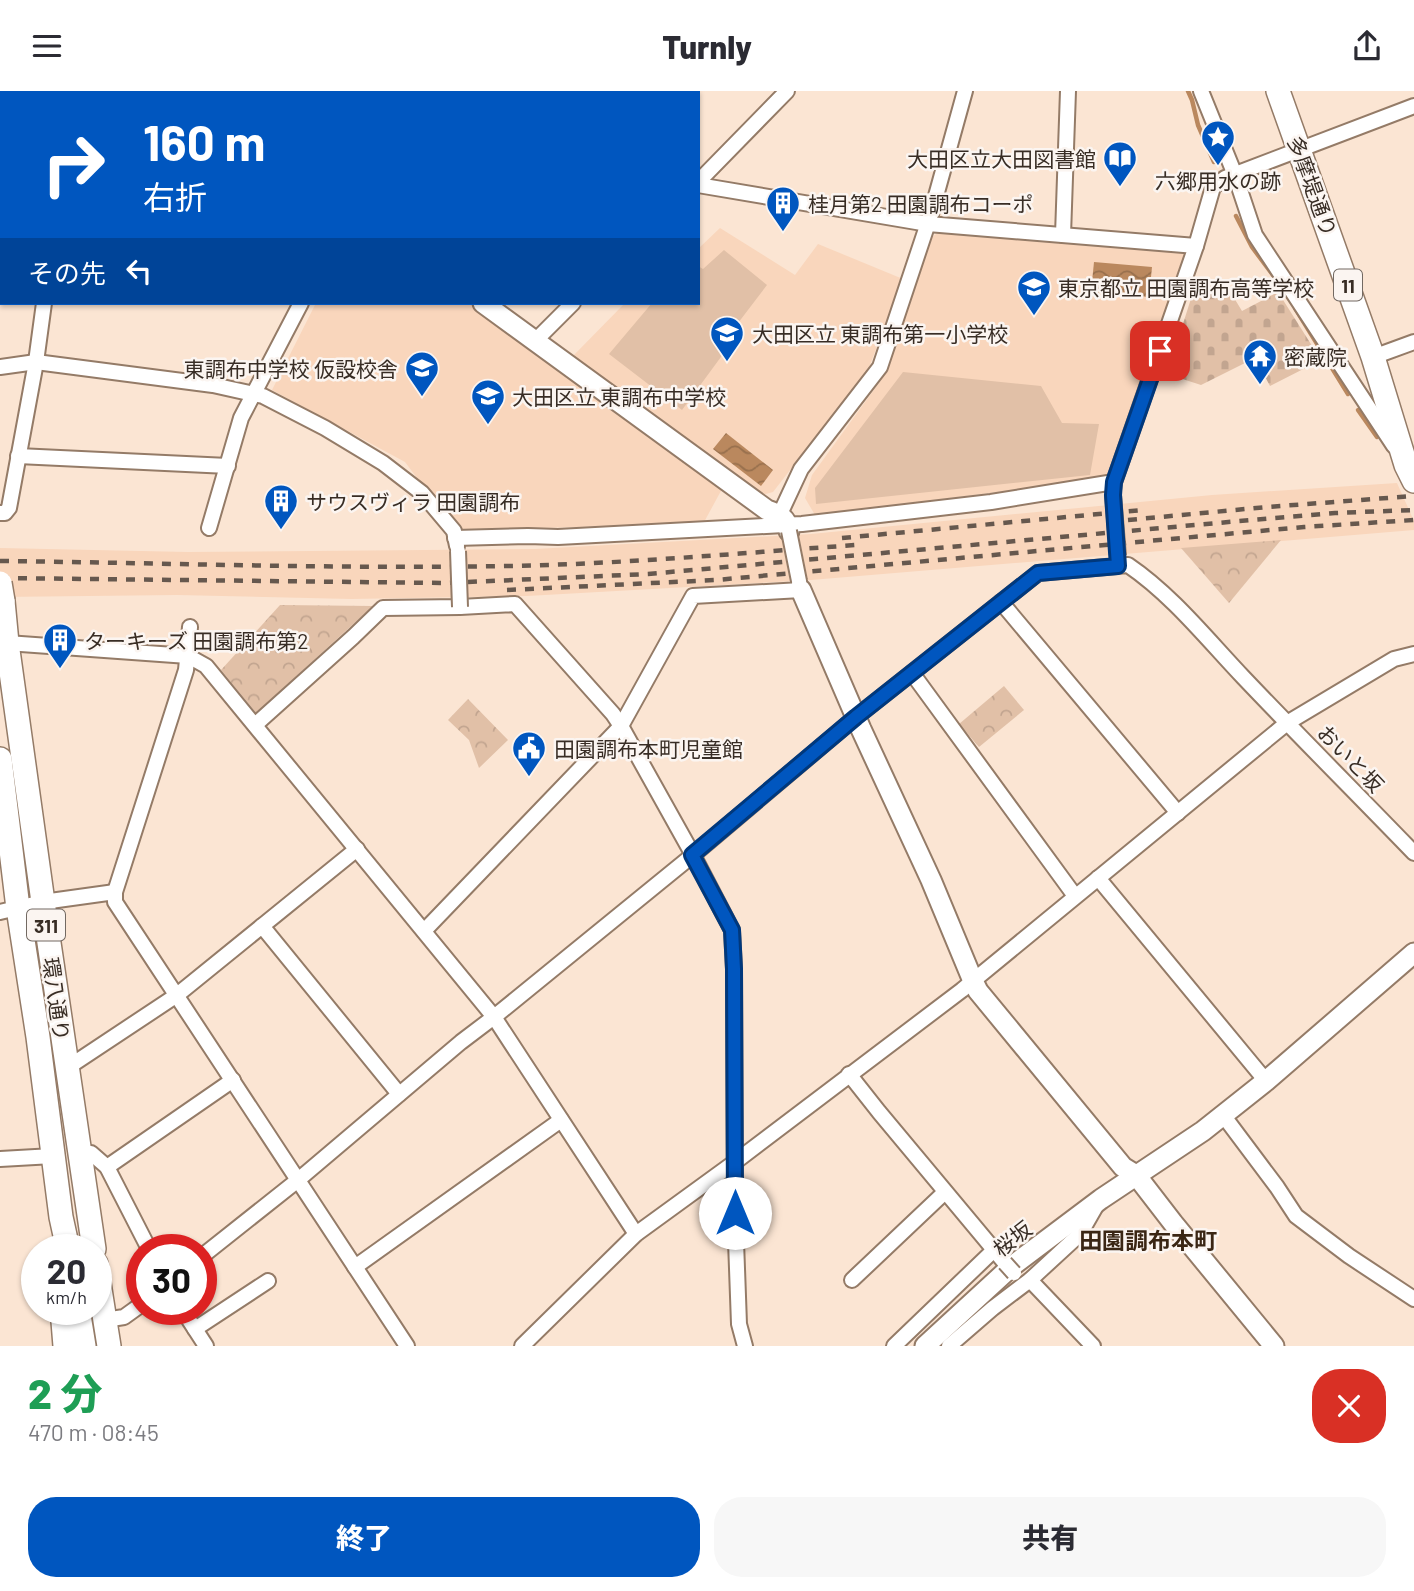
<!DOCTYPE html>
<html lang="ja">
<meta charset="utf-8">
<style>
:root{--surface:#fff;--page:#f7f7f7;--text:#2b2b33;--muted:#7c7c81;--accent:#0056bf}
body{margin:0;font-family:Barlow,"Noto Sans JP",sans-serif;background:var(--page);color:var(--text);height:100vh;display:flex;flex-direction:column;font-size:26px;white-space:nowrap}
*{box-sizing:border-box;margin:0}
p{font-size:23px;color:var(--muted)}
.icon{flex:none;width:38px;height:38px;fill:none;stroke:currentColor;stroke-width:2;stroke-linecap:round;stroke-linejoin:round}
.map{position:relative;height:1255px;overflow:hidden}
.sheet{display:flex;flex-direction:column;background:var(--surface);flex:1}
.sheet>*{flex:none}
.top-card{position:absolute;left:0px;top:0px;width:700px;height:214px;box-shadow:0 2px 5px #0004;background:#0056bf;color:#fff;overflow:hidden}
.speed{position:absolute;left:21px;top:1143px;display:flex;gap:14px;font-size:35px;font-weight:700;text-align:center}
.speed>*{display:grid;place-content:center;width:91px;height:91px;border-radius:50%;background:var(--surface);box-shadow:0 2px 5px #0004;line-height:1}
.speed small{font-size:18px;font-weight:400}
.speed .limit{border:10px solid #d22;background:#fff;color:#111}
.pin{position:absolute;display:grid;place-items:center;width:60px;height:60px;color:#fff;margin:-30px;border-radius:14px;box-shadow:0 4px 10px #0006}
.me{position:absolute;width:77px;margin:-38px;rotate:0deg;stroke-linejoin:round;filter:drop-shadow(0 0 5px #0008)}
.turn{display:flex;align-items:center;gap:24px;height:147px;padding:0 28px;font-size:32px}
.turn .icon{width:91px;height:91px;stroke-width:2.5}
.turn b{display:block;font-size:49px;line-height:60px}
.then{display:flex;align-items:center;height:66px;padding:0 28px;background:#0003;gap:14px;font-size:26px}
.round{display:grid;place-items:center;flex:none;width:74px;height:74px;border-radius:28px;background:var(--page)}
.head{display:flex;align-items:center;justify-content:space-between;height:119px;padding:0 28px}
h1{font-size:42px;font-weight:800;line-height:52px;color:#1e9e55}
.action{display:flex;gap:14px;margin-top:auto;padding:14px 28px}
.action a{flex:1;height:80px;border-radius:28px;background:var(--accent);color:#fff;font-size:28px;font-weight:800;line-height:80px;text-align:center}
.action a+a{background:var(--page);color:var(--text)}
header{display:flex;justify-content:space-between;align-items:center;height:91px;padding:0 28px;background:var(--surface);font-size:32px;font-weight:800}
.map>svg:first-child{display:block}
.built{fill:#f9d6bc}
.cemetery{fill:url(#cemetery-stones)}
.park{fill:url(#park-crowns)}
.garden{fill:#e1c0a7}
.water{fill:url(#water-waves)}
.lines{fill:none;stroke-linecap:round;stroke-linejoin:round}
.stream{stroke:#ba885e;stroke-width:4.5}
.street-casing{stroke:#947b67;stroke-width:18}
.secondary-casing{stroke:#947b67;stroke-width:23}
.primary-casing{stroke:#947b67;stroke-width:26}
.street{stroke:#fff;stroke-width:14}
.secondary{stroke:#fff;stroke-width:19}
.primary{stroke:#fff;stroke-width:23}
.rail{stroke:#66584e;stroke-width:4.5;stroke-dasharray:9 9;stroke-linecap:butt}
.street-bridge-casing{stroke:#947b67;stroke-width:18;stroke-linecap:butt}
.primary-bridge-casing{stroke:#947b67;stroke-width:26;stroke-linecap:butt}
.street-bridge{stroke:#fff;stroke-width:14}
.primary-bridge{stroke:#fff;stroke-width:23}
.route-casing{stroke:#00387c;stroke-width:18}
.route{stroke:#0056bf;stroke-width:12}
.labels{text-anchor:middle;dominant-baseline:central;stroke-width:5;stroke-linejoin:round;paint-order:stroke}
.shield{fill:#fbf5f1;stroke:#726962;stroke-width:2}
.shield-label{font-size:19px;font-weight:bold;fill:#382d25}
.poi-label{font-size:21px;fill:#382d25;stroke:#fbf5f1;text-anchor:start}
.street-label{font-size:21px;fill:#382d25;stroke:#fbf5f1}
.neighbourhood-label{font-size:23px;font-weight:bold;fill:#3a2614;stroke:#fbf5f1}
</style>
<header><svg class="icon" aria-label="menu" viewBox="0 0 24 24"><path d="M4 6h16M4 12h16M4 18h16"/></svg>Turnly<svg class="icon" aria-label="share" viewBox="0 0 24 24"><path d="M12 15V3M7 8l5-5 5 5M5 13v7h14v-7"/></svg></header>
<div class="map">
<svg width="1414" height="1255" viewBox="0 0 1414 1255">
<defs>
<pattern id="cemetery-stones" width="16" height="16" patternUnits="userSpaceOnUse" patternTransform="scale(1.75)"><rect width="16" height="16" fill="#e1c0a7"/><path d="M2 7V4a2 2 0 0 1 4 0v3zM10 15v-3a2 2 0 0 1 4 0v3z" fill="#c2a590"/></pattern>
<pattern id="park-crowns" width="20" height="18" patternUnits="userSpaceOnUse" patternTransform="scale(1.75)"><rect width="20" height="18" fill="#e1c0a7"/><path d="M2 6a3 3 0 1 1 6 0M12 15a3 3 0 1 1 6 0" fill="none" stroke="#c2a590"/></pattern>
<pattern id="water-waves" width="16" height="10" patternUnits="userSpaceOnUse" patternTransform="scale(1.75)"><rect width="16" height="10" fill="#ba885e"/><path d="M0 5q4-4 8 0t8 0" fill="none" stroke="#98704d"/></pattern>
</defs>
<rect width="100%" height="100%" fill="#fbe5d3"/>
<g class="built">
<path d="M 720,137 L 795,184 L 818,153 L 903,188 L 868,279 L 773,401 L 762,404 L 573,265 L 625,212 L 698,212 L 698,158 Z"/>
<path d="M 939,141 L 1178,157 L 1185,163 L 1109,387 L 815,424 L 805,407 L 812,384 L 881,289 L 932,146 Z"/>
<path d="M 316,212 L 473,212 L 722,398 L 703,433 L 461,439 L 448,428 L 405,371 L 272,299 Z"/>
<path d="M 1397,392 L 1414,430 L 1414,439 L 811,489 L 527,505 L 351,508 L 177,504 L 0,506 L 0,457 L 188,461 L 535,458 L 811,443 L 1212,404 Z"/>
</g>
<path class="cemetery" d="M 1207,188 L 1214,199 L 1225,192 L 1242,220 L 1278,201 L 1321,269 L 1270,295 L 1255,267 L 1201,294 L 1167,283 L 1195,195 Z"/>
<g class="park">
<path d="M 1281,449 L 1229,512 L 1181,457 Z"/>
<path d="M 280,514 L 373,515 L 256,622 L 221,579 Z"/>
<path d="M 1004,595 L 1024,619 L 979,656 L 959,633 Z"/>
<path d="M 468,608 L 508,649 L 479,677 L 469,649 L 448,629 Z"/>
</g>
<g class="garden">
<path d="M 724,159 L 767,194 L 735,236 L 740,240 L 682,319 L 609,263 L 652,212 L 698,212 L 698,175 L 703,178 Z"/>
<path d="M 903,281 L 1041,295 L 1062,332 L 1099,333 L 1090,384 L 816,413 L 815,397 Z"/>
</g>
<g class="water">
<path d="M 1094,171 L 1152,176 L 1149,206 L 1091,201 Z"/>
<path d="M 726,342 L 773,379 L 761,395 L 713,358 Z"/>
</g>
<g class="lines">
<g class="stream">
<path d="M 1188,0 L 1192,9 L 1198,34 L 1214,71"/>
<path d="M 1236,125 L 1252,156 L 1279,192"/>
<path d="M 1295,217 L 1348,303"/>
<path d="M 1358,319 L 1377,346"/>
</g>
<g class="street-casing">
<g id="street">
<path d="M 399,0 L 404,2"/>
<path d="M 1201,0 L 1235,84 L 1255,144 L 1394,355"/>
<path d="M 73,2 L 73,0"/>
<path d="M 383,2 L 384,0"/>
<path d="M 698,91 L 787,0"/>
<path d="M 698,94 L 928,133 L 1196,155"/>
<path d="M 1063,144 L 1068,0"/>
<path d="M 536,249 L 573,212"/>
<path d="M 1373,266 L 1414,251"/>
<path d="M 0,276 L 36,271 L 213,294 L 263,305 L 325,337 L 383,372 L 422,402 L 454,440 L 457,455"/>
<path d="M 18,365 L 228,375"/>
<path d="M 1113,399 L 1114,391 L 1196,155 L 1213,96 L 1225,87 L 1414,15"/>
<path d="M 0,422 L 5,422 L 9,417 L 36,271 L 44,212"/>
<path d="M 780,423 L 801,378 L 880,276 L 931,123 L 965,0"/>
<path d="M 209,437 L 241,327 L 301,212"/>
<path d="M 455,447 L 528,445 L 558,446 L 802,433 L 991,411 L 1114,391"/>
<path d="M 1001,511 L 1178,722"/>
<path d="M 7,552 L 188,565 L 206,575 L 494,926 L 636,1143"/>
<path d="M 912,582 L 1075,805"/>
<path d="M 255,634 L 353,546 L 383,517 L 460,516 L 515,513 L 613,623 L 621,635 L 693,764 L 732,839 L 734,878 L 735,1122 L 739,1233 L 745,1255"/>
<path d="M 1098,787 L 1266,990"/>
<path d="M 115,801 L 186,579 L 190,536"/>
<path d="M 0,821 L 43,811 L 115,801 L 115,811 L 407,1255"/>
<path d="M 262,835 L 399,1003"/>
<path d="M 424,840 L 621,635 L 693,505 L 801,499 L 799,491"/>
<path d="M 67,977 L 177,904 L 357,758"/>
<path d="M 849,983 L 879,1021 L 1005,1172"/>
<path d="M 1223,1024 L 1277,1096 L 1296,1125 L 1349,1165 L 1414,1208"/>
<path d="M 79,1062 L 91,1062 L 107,1076 L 149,1158"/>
<path d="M 0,1068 L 53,1065"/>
<path d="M 107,1076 L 233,989"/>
<path d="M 201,1166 L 298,1089 L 461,951 L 494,926 L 693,764 L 856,626 L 1038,482 L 1128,474 C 1172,504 1206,547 1243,586 C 1299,645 1357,703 1414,762"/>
<path d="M 355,1176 L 561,1029"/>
<path d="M 852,1189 L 945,1101"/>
<path d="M 1030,1189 L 1093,1255"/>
<path d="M 182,1218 L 206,1255"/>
<path d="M 105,1229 L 124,1226 L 142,1213"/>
<path d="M 195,1238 L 268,1190"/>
<path d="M 522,1255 L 636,1143 L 735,1071 L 962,899 L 1287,632 L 1394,568 L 1414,563"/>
<path d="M 894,1255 L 994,1159"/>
<path d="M 949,1255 L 993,1217 L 1030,1189 L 1080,1143 L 1096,1115"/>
</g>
</g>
<g class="secondary-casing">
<g id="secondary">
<path d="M 0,101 L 2,101"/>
<path d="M 483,212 L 767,419 C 779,423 787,427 789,440"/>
<path d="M 801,499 L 861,638 L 931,789 L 973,890 L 978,900 L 1123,1076 L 1136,1084 L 1173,1132 L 1274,1255"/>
<path d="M 925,1255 L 1012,1175 L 1101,1108 L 1203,1040 L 1266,990 L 1414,862"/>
</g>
</g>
<g class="primary-casing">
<g id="primary">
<path d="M 1278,0 L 1373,266 L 1406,374 L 1414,390"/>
<path d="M 3,510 L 7,552 L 43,811 L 94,1158"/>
<path d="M 0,668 L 18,817 L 38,946 L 61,1126 L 68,1158"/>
<path d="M 96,1173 L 109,1255"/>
<path d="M 62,1218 L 65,1255"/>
<path d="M 78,1218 L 84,1255"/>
</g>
</g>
<use href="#street" class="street"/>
<use href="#secondary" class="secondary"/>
<use href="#primary" class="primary"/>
<g class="rail">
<path d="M 1128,429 L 1267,416 L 1414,405"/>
<path d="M 842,447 L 1142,419"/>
<path d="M 0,470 C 169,472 338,478 508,475 C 624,473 740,462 856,454"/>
<path d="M 0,487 L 446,492 L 648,483 L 1251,429 L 1335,422 L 1414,419"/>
<path d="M 507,499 L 716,489 L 1304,436 L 1414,429"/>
</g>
<g class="street-bridge-casing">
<g id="street-bridge">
<path d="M 1113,404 L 1118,465"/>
<path d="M 789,440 L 799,490"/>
<path d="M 458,460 L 460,516"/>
<path d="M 1005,1172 L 1014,1182"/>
</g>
</g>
<g class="primary-bridge-casing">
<path id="primary-bridge" d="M 0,492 L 3,510"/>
</g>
<use href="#street-bridge" class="street-bridge"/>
<use href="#primary-bridge" class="primary-bridge"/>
</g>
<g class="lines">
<g class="route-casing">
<path id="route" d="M 735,1122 L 734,878 L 732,839 L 692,764 L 856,626 L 1038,482 L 1118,475 L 1113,404 L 1114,391 L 1160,260"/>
</g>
<use href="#route" class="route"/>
</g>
<defs>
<g id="sight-pin" transform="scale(1.75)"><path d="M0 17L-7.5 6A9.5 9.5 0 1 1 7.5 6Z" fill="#0056bf" stroke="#fbf5f1"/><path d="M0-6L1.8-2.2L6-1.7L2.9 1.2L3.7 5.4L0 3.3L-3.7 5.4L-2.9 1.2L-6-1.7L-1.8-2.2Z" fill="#fff"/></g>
<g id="library-pin" transform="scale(1.75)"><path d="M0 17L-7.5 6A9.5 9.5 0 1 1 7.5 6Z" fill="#0056bf" stroke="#fbf5f1"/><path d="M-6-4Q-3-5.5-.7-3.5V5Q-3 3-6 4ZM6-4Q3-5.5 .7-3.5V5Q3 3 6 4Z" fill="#fff"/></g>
<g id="building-pin" transform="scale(1.75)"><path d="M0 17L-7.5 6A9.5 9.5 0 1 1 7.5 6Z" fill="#0056bf" stroke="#fbf5f1"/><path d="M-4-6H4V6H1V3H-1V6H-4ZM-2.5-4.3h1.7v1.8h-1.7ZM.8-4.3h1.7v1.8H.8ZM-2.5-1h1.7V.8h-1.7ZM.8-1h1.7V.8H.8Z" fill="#fff"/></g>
<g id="school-pin" transform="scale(1.75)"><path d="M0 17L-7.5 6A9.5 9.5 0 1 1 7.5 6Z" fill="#0056bf" stroke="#fbf5f1"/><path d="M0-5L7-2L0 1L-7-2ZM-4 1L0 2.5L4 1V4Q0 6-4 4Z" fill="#fff"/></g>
<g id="temple-pin" transform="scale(1.75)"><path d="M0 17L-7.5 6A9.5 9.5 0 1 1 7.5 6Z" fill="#0056bf" stroke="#fbf5f1"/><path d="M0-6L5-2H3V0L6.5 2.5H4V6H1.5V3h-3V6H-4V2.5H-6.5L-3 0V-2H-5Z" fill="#fff"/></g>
<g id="civic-pin" transform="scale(1.75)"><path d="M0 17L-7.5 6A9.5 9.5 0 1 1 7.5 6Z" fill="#0056bf" stroke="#fbf5f1"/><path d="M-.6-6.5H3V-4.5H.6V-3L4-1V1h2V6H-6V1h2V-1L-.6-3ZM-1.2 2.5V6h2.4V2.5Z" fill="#fff"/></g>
</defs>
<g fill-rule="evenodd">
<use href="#sight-pin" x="1218" y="46"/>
<use href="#library-pin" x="1120" y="67"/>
<use href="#building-pin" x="783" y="112"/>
<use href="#school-pin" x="1034" y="196"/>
<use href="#school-pin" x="727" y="242"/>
<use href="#temple-pin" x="1260" y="265"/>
<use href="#school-pin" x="422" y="277"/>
<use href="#school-pin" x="488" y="305"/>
<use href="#building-pin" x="281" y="410"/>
<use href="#building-pin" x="60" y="549"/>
<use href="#civic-pin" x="529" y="657"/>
</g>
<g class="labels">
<g class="shield">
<rect x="1334" y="178.5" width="28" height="31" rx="5"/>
<rect x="27" y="818.5" width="38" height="31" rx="5"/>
</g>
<g class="shield-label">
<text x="1348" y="194">11</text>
<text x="46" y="834">311</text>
</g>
<g class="poi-label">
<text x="1096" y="67" text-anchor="end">大田区立大田図書館</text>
<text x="1218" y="89" text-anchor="middle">六郷用水の跡</text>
<text x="808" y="112">桂月第2 田園調布コーポ</text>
<text x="1058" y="196">東京都立 田園調布高等学校</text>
<text x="752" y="242">大田区立 東調布第一小学校</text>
<text x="1284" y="265">密蔵院</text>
<text x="398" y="277" text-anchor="end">東調布中学校 仮設校舎</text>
<text x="512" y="305">大田区立 東調布中学校</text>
<text x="306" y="410">サウスヴィラ 田園調布</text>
<text x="84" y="549">ターキーズ 田園調布第2</text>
<text x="554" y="657">田園調布本町児童館</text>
</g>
<g class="street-label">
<text transform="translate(1313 95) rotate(70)">多摩堤通り</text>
<text transform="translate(1351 667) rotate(46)">おいと坂</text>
<text transform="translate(57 908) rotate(82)">環八通り</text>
<text transform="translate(1012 1147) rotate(-38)">桜坂</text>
</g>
<g class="neighbourhood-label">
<text x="1148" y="1149">田園調布本町</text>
</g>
</g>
</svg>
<div class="speed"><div>20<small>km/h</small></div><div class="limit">30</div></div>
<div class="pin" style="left:1160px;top:260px;background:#d93025"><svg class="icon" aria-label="arrive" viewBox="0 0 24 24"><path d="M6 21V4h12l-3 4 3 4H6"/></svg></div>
<svg class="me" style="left:735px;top:1122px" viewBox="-20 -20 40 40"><circle r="19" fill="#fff"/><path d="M0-13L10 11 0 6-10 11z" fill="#0056bf"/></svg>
<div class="top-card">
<div class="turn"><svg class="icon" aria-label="right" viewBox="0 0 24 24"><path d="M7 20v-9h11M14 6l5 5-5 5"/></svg><div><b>160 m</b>右折</div></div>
<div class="then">その先<svg class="icon" aria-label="left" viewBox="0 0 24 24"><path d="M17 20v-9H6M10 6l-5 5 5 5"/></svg></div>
</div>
</div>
<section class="sheet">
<div class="head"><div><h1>2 分</h1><p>470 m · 08:45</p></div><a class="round" style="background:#d93025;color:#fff"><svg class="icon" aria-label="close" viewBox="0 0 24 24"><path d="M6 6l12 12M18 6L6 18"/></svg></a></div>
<div class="action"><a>終了</a><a>共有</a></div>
</section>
